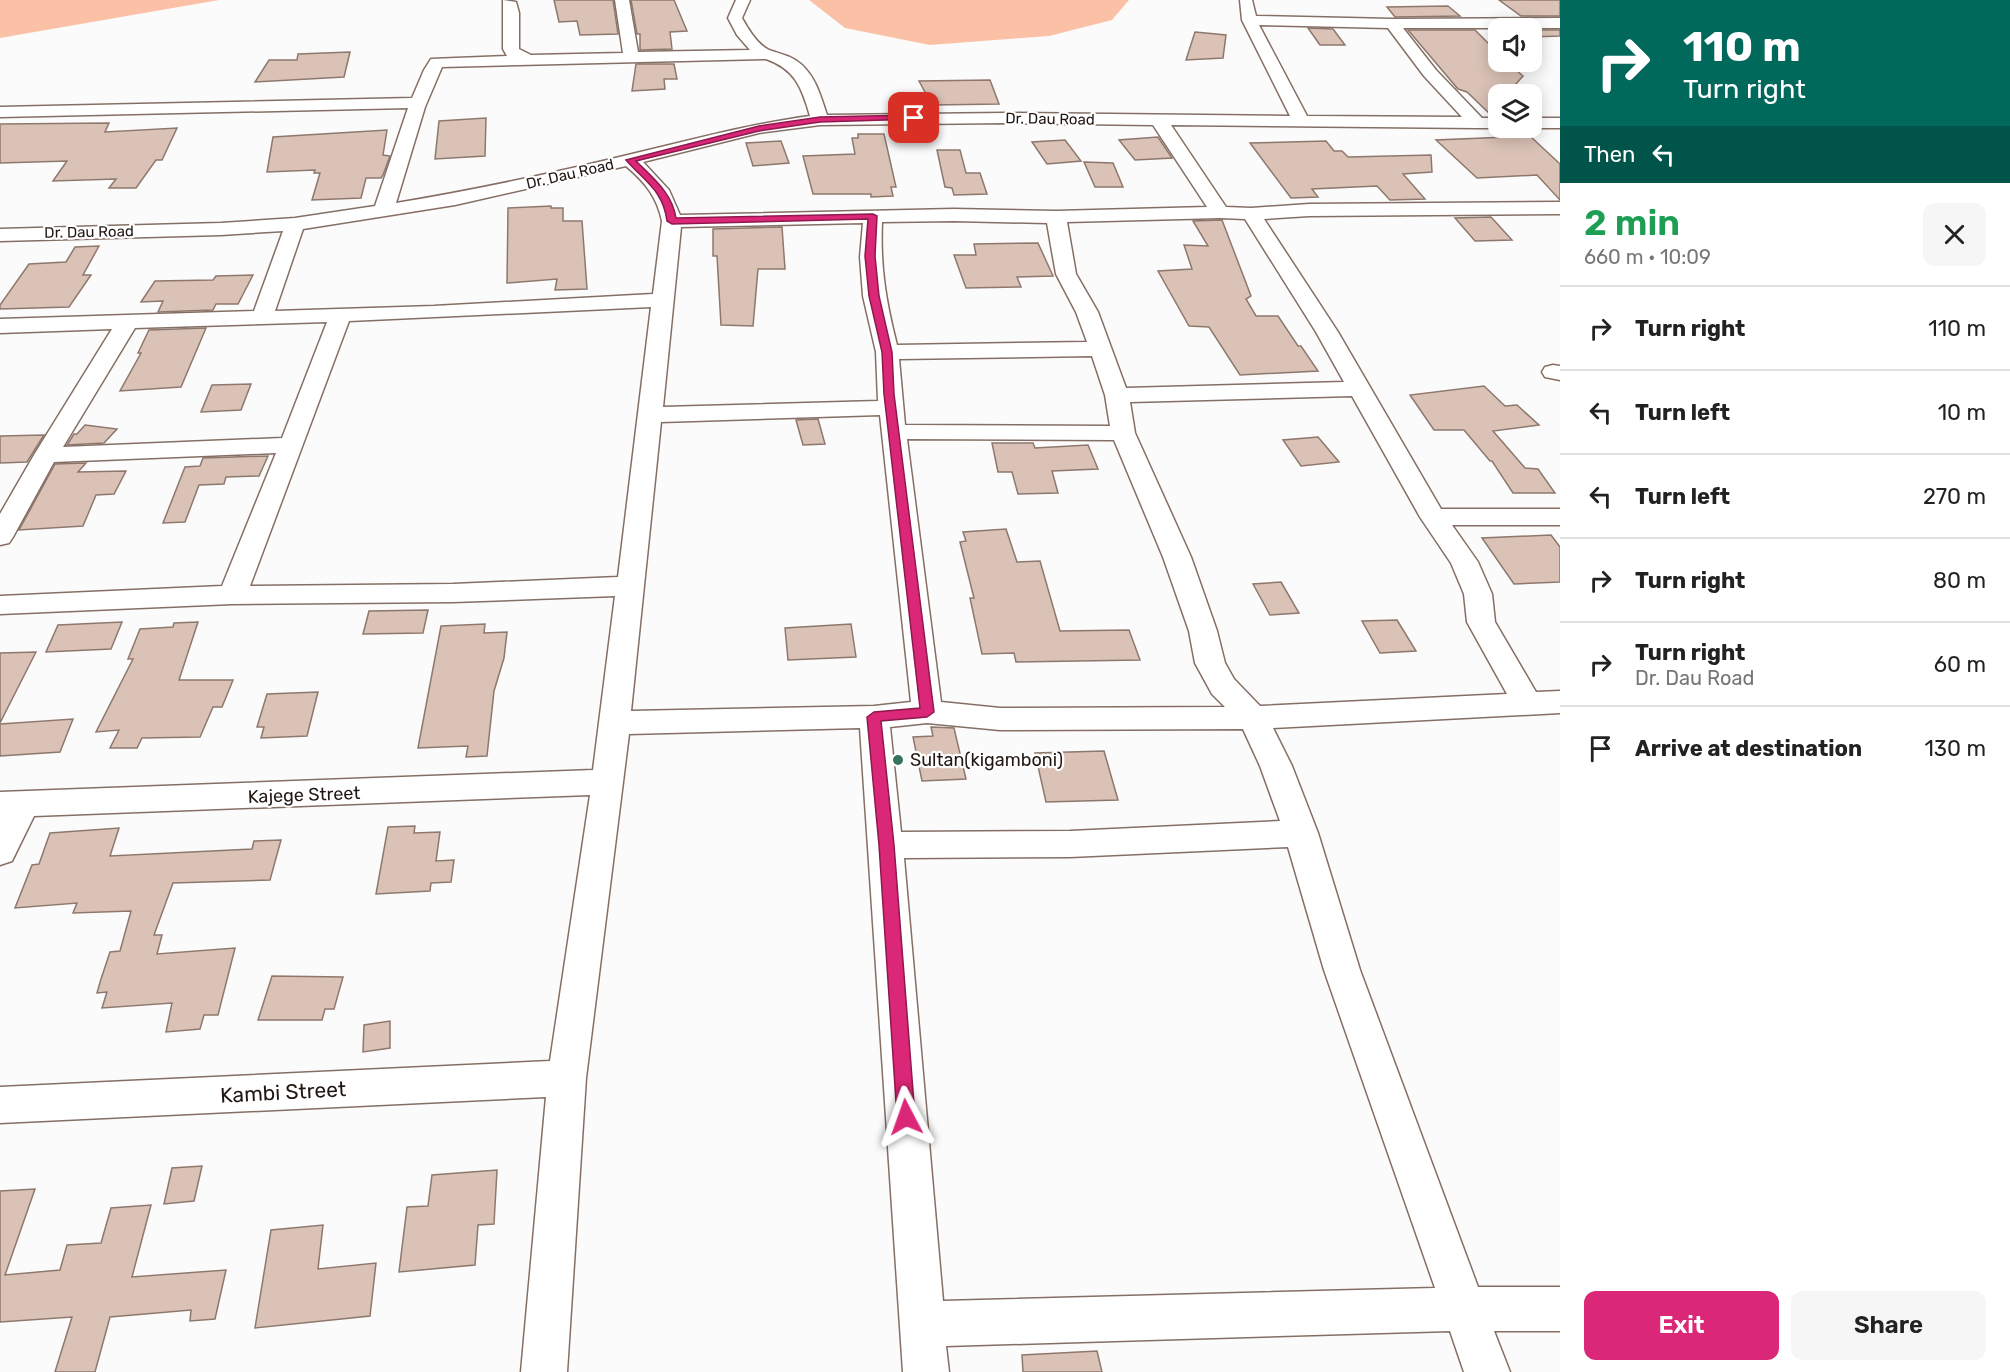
<!DOCTYPE html>
<meta charset="utf-8">
<style>
:root{--surface:#fff;--page:#f6f6f6;--text:#222;--muted:#767676;--line:#e0e0e0;--accent:#db2777}
body{margin:0;font-family:Rubik,sans-serif;background:var(--page);color:var(--text);height:100vh;display:flex;flex-direction:column;font-size:22px;white-space:nowrap}
*{box-sizing:border-box;margin:0}
p{font-size:20px;color:var(--muted)}
.icon{flex:none;width:33px;height:33px;fill:none;stroke:currentColor;stroke-width:2;stroke-linecap:round;stroke-linejoin:round}
.map{position:relative;flex:1;overflow:hidden}
.side{display:flex;flex-direction:column;background:var(--surface);width:450px}
.side>*{flex:none}
.banner{background:#00695c;color:#fff;overflow:hidden}
.controls{position:absolute;left:1488px;top:18px;display:grid;gap:12px}
.controls a{display:grid;place-items:center;width:54px;height:54px;border-radius:12px;background:var(--surface);box-shadow:0 3px 15px #0003;font-size:30px}
.pin{position:absolute;display:grid;place-items:center;width:51px;height:51px;color:#fff;margin:-26px;border-radius:12px;box-shadow:0 3px 9px #0006}
.me{position:absolute;width:66px;margin:-33px;rotate:356deg;stroke-linejoin:round;filter:drop-shadow(0 0 4px #0008)}
.turn{display:flex;align-items:center;gap:21px;height:126px;padding:0 24px;font-size:27px}
.turn .icon{width:78px;height:78px;stroke-width:2.5}
.turn b{display:block;font-size:42px;line-height:51px}
.then{display:flex;align-items:center;height:57px;padding:0 24px;background:#0003;gap:12px;font-size:22px}
.round{display:grid;place-items:center;flex:none;width:63px;height:63px;border-radius:12px;background:var(--page)}
.headline{display:flex;align-items:center;justify-content:space-between;height:102px;padding:0 24px}
h1{font-size:36px;font-weight:600;line-height:45px;color:#1e9e55}
.cta{display:flex;gap:12px;margin-top:auto;padding:12px 24px}
.cta a{flex:1;height:69px;border-radius:12px;background:var(--accent);color:#fff;font-size:24px;font-weight:600;line-height:69px;text-align:center}
.cta a+a{background:var(--page);color:var(--text)}
ul{padding:0;list-style:none}
li{display:flex;align-items:center;gap:18px;height:84px;padding:0 24px;border-top:2px solid var(--line)}
li div{flex:1}
li b{display:block;font-size:22px}
li em{font-style:normal}
main{display:flex;flex:1;min-height:0}
.map>svg:first-child{display:block}
.green{fill:#fbc1a6}
.building{fill:#dac2b6;stroke:#8e786d;stroke-width:1.5}
.lines{fill:none;stroke-linecap:round;stroke-linejoin:round}
.street-casing{stroke:#856f65;stroke-width:3}
.street{fill:#fff;fill-rule:evenodd}
.route{fill:#db2777;stroke:#8e194d;stroke-width:1.5}
.poi-dot{fill:#357462;stroke:#fff;stroke-width:2}
.labels{text-anchor:middle;dominant-baseline:central;stroke-width:4.5;stroke-linejoin:round;paint-order:stroke}
.far-street-label{font-size:15px;fill:#201713;stroke:#fff}
.poi-label{font-size:18px;fill:#201713;stroke:#fff;text-anchor:start}
.street-label{font-size:18px;fill:#201713;stroke:#fff}
.near-street-label{font-size:21px;fill:#201713;stroke:#fff}
</style>
<main>
<div class="map">
<svg width="1560" height="1372" viewBox="0 0 1560 1372">
<rect width="100%" height="100%" fill="#fbfbfb"/>
<g class="green">
<path d="M 0,0 L 219,0 L 0,38 Z"/>
<path d="M 809,0 L 1129,0 L 1112,20 L 1049,36 L 930,45 L 845,28 Z"/>
</g>
<g class="building">
<path d="M 554,0 L 613,0 L 618,34 L 580,35 L 577,21 L 559,22 Z"/>
<path d="M 631,0 L 674,0 L 687,31 L 670,32 L 672,49 L 640,50 L 640,34 L 637,34 Z"/>
<path d="M 1499,0 L 1560,0 L 1560,16 L 1521,16 Z"/>
<path d="M 1448,6 L 1460,16 L 1395,17 L 1387,7 Z"/>
<path d="M 1308,28 L 1333,29 L 1345,45 L 1320,45 Z"/>
<path d="M 1408,30 L 1475,30 L 1498,53 L 1498,62 L 1507,62 L 1523,76 L 1507,94 L 1498,94 L 1498,116 L 1492,116 L 1467,92 L 1458,89 Z"/>
<path d="M 1532,30 L 1560,30 L 1560,36 L 1532,37 Z"/>
<path d="M 1195,32 L 1226,35 L 1223,58 L 1186,60 Z"/>
<path d="M 350,52 L 344,77 L 255,82 L 269,60 L 297,60 L 298,54 Z"/>
<path d="M 636,64 L 674,64 L 677,79 L 664,79 L 665,89 L 632,91 Z"/>
<path d="M 990,80 L 999,104 L 932,105 L 919,81 Z"/>
<path d="M 486,118 L 485,156 L 435,159 L 439,121 Z"/>
<path d="M 109,123 L 105,132 L 177,128 L 162,160 L 156,160 L 136,188 L 109,188 L 116,179 L 53,181 L 67,161 L 0,163 L 0,124 Z"/>
<path d="M 387,130 L 383,155 L 390,156 L 383,175 L 381,178 L 366,178 L 361,198 L 312,200 L 320,173 L 314,173 L 315,170 L 267,172 L 273,137 Z"/>
<path d="M 858,134 L 884,134 L 896,187 L 891,187 L 893,196 L 871,197 L 871,194 L 813,194 L 803,156 L 855,154 L 852,138 L 858,138 Z"/>
<path d="M 1530,136 L 1560,164 L 1560,200 L 1537,175 L 1477,178 L 1436,140 Z"/>
<path d="M 1158,137 L 1172,158 L 1135,160 L 1119,140 Z"/>
<path d="M 1065,140 L 1081,161 L 1047,164 L 1032,142 Z"/>
<path d="M 781,141 L 789,163 L 753,166 L 746,143 Z"/>
<path d="M 1326,141 L 1334,151 L 1342,151 L 1348,157 L 1431,155 L 1432,172 L 1403,174 L 1425,199 L 1390,200 L 1377,186 L 1312,189 L 1318,197 L 1291,198 L 1250,143 Z"/>
<path d="M 937,150 L 960,150 L 966,173 L 980,173 L 987,194 L 954,195 L 952,188 L 945,187 Z"/>
<path d="M 1084,162 L 1113,163 L 1123,187 L 1095,187 Z"/>
<path d="M 551,206 L 551,208 L 563,208 L 563,221 L 582,221 L 587,289 L 555,290 L 557,279 L 507,283 L 508,208 Z"/>
<path d="M 1491,217 L 1512,240 L 1475,241 L 1455,218 Z"/>
<path d="M 1222,220 L 1251,296 L 1246,299 L 1256,316 L 1278,316 L 1298,346 L 1301,346 L 1318,371 L 1240,375 L 1209,327 L 1189,326 L 1158,271 L 1192,269 L 1184,245 L 1208,246 L 1193,221 Z"/>
<path d="M 782,227 L 785,269 L 758,269 L 753,326 L 721,325 L 717,256 L 713,256 L 713,229 Z"/>
<path d="M 1038,243 L 1053,276 L 1017,277 L 1021,287 L 966,288 L 954,255 L 976,255 L 974,244 Z"/>
<path d="M 99,246 L 83,275 L 91,275 L 69,307 L 0,309 L 0,305 L 29,264 L 66,262 L 75,247 Z"/>
<path d="M 253,275 L 238,304 L 216,304 L 213,310 L 158,312 L 163,301 L 141,302 L 155,281 L 213,280 L 216,276 Z"/>
<path d="M 206,328 L 181,387 L 120,391 L 141,353 L 138,353 L 149,330 Z"/>
<path d="M 251,384 L 241,410 L 201,412 L 212,385 Z"/>
<path d="M 1484,386 L 1505,406 L 1517,405 L 1539,425 L 1493,431 L 1525,468 L 1538,469 L 1555,493 L 1513,493 L 1492,461 L 1490,461 L 1464,430 L 1434,430 L 1410,395 Z"/>
<path d="M 818,419 L 825,444 L 803,445 L 796,420 Z"/>
<path d="M 85,425 L 117,429 L 104,443 L 67,445 L 74,434 L 77,434 Z"/>
<path d="M 44,435 L 27,462 L 0,463 L 0,436 Z"/>
<path d="M 1318,437 L 1339,462 L 1301,466 L 1283,440 Z"/>
<path d="M 992,443 L 1033,443 L 1035,448 L 1088,445 L 1098,469 L 1052,471 L 1058,493 L 1018,494 L 1012,472 L 998,472 Z"/>
<path d="M 268,456 L 259,476 L 226,477 L 224,484 L 199,485 L 185,522 L 163,523 L 185,467 L 200,466 L 203,458 Z"/>
<path d="M 86,463 L 78,472 L 126,471 L 114,494 L 96,495 L 83,526 L 19,530 L 55,464 Z"/>
<path d="M 1006,529 L 1017,562 L 1040,561 L 1060,631 L 1129,630 L 1140,660 L 1016,662 L 1014,653 L 982,654 L 970,598 L 974,598 L 960,542 L 966,541 L 963,532 Z"/>
<path d="M 1551,535 L 1560,547 L 1560,582 L 1514,584 L 1482,538 Z"/>
<path d="M 1281,582 L 1299,613 L 1270,615 L 1253,584 Z"/>
<path d="M 428,610 L 423,633 L 363,634 L 369,611 Z"/>
<path d="M 1397,620 L 1416,651 L 1380,653 L 1362,621 Z"/>
<path d="M 122,622 L 111,649 L 46,652 L 58,625 Z"/>
<path d="M 198,622 L 179,680 L 233,680 L 222,707 L 213,707 L 200,737 L 142,738 L 137,748 L 110,748 L 119,730 L 96,732 L 133,659 L 128,659 L 140,629 L 173,627 L 174,623 Z"/>
<path d="M 485,624 L 484,633 L 507,632 L 504,658 L 494,691 L 487,756 L 466,757 L 468,746 L 418,748 L 441,626 Z"/>
<path d="M 851,624 L 856,657 L 788,660 L 785,628 Z"/>
<path d="M 36,652 L 0,723 L 0,653 Z"/>
<path d="M 318,692 L 307,736 L 261,738 L 264,727 L 257,727 L 267,694 Z"/>
<path d="M 73,719 L 60,752 L 0,756 L 0,724 Z"/>
<path d="M 931,727 L 954,728 L 966,779 L 922,781 L 913,737 L 933,736 Z"/>
<path d="M 1104,751 L 1118,800 L 1046,802 L 1035,753 Z"/>
<path d="M 415,826 L 414,833 L 440,832 L 436,861 L 454,860 L 451,882 L 431,883 L 430,891 L 376,894 L 388,827 Z"/>
<path d="M 119,828 L 110,856 L 252,849 L 254,841 L 281,840 L 270,880 L 173,883 L 154,935 L 162,935 L 157,954 L 235,948 L 218,1015 L 204,1015 L 200,1029 L 166,1032 L 172,1003 L 102,1008 L 107,992 L 97,993 L 101,979 L 110,952 L 120,951 L 131,911 L 73,913 L 77,903 L 15,908 L 32,865 L 39,864 L 50,833 Z"/>
<path d="M 272,976 L 343,977 L 334,1009 L 325,1009 L 322,1020 L 258,1020 Z"/>
<path d="M 390,1021 L 390,1048 L 363,1052 L 364,1025 Z"/>
<path d="M 202,1166 L 194,1201 L 164,1204 L 172,1168 Z"/>
<path d="M 497,1170 L 494,1224 L 478,1225 L 475,1265 L 399,1272 L 407,1207 L 428,1206 L 432,1175 Z"/>
<path d="M 35,1189 L 5,1275 L 60,1270 L 67,1245 L 101,1243 L 111,1208 L 151,1205 L 132,1277 L 226,1270 L 215,1319 L 190,1321 L 191,1310 L 110,1317 L 95,1372 L 55,1372 L 72,1317 L 0,1322 L 0,1191 Z"/>
<path d="M 323,1225 L 318,1269 L 376,1263 L 370,1316 L 255,1328 L 271,1230 Z"/>
<path d="M 1097,1351 L 1102,1372 L 1023,1372 L 1022,1355 Z"/>
</g>
<g class="lines">
<g class="street-casing">
<g id="street">
<path d="M 503,0 L 516,2 L 519,13 L 519,49 L 531,55 L 623,53 L 615,0 L 629,0 L 638,52 L 750,50 L 737,35 L 728,18 L 736,0 L 750,0 L 742,18 C 748,29 758,45 769,50 C 781,54 792,56 802,65 C 816,78 821,97 827,115 L 1006,113 L 1290,116 L 1242,20 L 1240,0 L 1252,0 L 1256,16 L 1392,19 L 1560,18 L 1560,28 L 1403,28 L 1436,70 L 1482,118 L 1498,118 L 1498,128 L 1501,128 L 1477,128 L 1171,125 L 1226,207 L 1251,208 L 1309,204 L 1560,202 L 1560,214 L 1309,216 L 1264,219 L 1338,332 L 1441,509 L 1560,509 L 1560,525 L 1452,525 L 1478,562 L 1492,594 L 1495,622 L 1536,692 L 1560,691 L 1560,713 L 1273,728 L 1292,766 L 1318,833 L 1360,970 L 1478,1287 L 1560,1287 L 1560,1331 L 1494,1331 L 1510,1372 L 1464,1372 L 1450,1331 L 946,1346 L 949,1372 L 903,1372 L 860,728 L 629,734 L 586,1078 L 567,1372 L 521,1372 L 546,1097 L 0,1123 L 0,1087 L 550,1061 L 590,795 L 34,816 L 12,861 L 0,865 L 0,792 L 593,770 L 615,596 L 453,602 L 232,604 L 0,614 L 0,596 L 222,586 L 276,453 L 54,462 L 13,537 L 9,543 L 0,545 L 0,514 L 34,455 L 112,329 L 0,333 L 0,319 L 254,311 L 283,231 L 221,235 L 0,241 L 0,229 L 221,223 L 295,218 L 375,206 L 408,108 L 0,117 L 0,107 L 412,98 L 424,70 L 431,59 L 507,56 L 503,49 ZM 1259,25 L 1388,28 L 1424,76 L 1462,117 L 1307,116 ZM 766,59 C 795,69 802,88 810,116 C 750,124 692,140 632,154 C 554,173 475,190 396,203 L 425,107 L 442,67 ZM 1006,123 L 1153,125 L 1207,207 L 1056,211 L 954,209 L 680,215 L 669,190 L 643,162 L 759,133 L 820,125 ZM 626,166 C 645,182 657,197 662,221 L 653,294 L 434,306 L 275,311 L 303,229 L 455,205 ZM 1220,218 L 1245,219 L 1316,332 L 1344,382 L 1126,388 L 1098,312 L 1076,274 L 1067,222 ZM 954,221 L 1047,223 L 1056,274 L 1076,312 L 1087,342 L 897,345 C 886,302 880,267 882,222 ZM 863,223 L 860,257 L 863,296 L 876,352 L 878,401 L 663,407 L 681,227 ZM 651,307 L 618,577 L 453,584 L 250,586 L 349,321 ZM 327,322 L 282,438 L 63,447 L 135,328 ZM 1092,356 L 1105,395 L 1110,426 L 905,425 L 899,359 ZM 1352,396 L 1420,517 L 1451,563 L 1464,594 L 1467,622 L 1507,694 L 1260,706 L 1234,679 L 1225,663 L 1217,631 L 1191,557 L 1135,433 L 1130,402 ZM 880,415 L 911,702 L 874,706 L 631,711 L 661,422 ZM 907,439 L 1114,440 L 1163,557 L 1189,631 L 1195,663 L 1212,694 L 1225,707 L 1000,708 L 941,702 ZM 927,723 L 1000,730 L 1243,729 L 1260,766 L 1280,821 L 1070,831 L 901,832 L 890,727 ZM 1288,847 L 1324,970 L 1435,1288 L 943,1301 L 904,858 L 1070,857 Z"/>
<path d="M 1532,118 L 1560,118 L 1560,128 L 1529,128 L 1532,128 Z"/>
<path d="M 1553,365 L 1560,366 L 1560,380 L 1545,377 L 1542,372 L 1545,367 Z"/>
</g>
</g>
<use href="#street" class="street"/>
</g>
<path class="route" d="M 914,115 L 917,116 L 917,119 L 820,122 L 759,131 L 636,161 C 654,179 672,193 676,218 L 873,214 L 877,216 L 875,256 L 879,296 L 892,352 L 894,394 L 934,712 L 927,717 L 881,721 L 894,845 L 915,1117 L 912,1123 L 906,1126 L 899,1123 L 897,1117 L 879,845 L 867,717 L 874,712 L 920,708 L 884,394 L 882,352 L 869,296 L 865,256 L 868,219 L 672,224 L 667,221 C 663,190 645,182 626,160 L 759,126 L 820,117 Z"/>
<circle class="poi-dot" cx="898" cy="760" r="6"/>
<g class="labels">
<g class="far-street-label">
<text transform="translate(1050 119) rotate(1)">Dr. Dau Road</text>
<text transform="translate(570 174) rotate(-13)">Dr. Dau Road</text>
<text transform="translate(89 232) rotate(-1)">Dr. Dau Road</text>
</g>
<g class="poi-label">
<text x="910" y="760">Sultan(kigamboni)</text>
</g>
<g class="street-label">
<text transform="translate(304 795) rotate(-2)">Kajege Street</text>
</g>
<g class="near-street-label">
<text transform="translate(283 1092) rotate(-3)">Kambi Street</text>
</g>
</g>
</svg>
<div class="controls">
<a><svg class="icon" aria-label="sound" viewBox="0 0 24 24"><path d="M4 9h4l5-4v14l-5-4H4zM17 9q2 3 0 6"/></svg></a>
<a><svg class="icon" aria-label="layers" viewBox="0 0 24 24"><path d="M12 4l9 5-9 5-9-5zM3 14l9 5 9-5"/></svg></a>
</div>
<div class="pin" style="left:914px;top:118px;background:#d93025"><svg class="icon" aria-label="arrive" viewBox="0 0 24 24"><path d="M6 21V4h12l-3 4 3 4H6"/></svg></div>
<svg class="me" style="left:906px;top:1117px" viewBox="-20 -20 40 40"><path d="M0-17L14 15 0 8-14 15z" fill="#db2777" stroke="#fff" stroke-width="4"/></svg>
</div>
<section class="side">
<div class="banner">
<div class="turn"><svg class="icon" aria-label="right" viewBox="0 0 24 24"><path d="M7 20v-9h11M14 6l5 5-5 5"/></svg><div><b>110 m</b>Turn right</div></div>
<div class="then">Then<svg class="icon" aria-label="left" viewBox="0 0 24 24"><path d="M17 20v-9H6M10 6l-5 5 5 5"/></svg></div>
</div>
<div class="headline"><div><h1>2 min</h1><p>660 m · 10:09</p></div><a class="round"><svg class="icon" aria-label="close" viewBox="0 0 24 24"><path d="M6 6l12 12M18 6L6 18"/></svg></a></div>
<ul>
<li><svg class="icon" aria-label="right" viewBox="0 0 24 24"><path d="M7 20v-9h11M14 6l5 5-5 5"/></svg><div><b>Turn right</b></div><em>110 m</em></li>
<li><svg class="icon" aria-label="left" viewBox="0 0 24 24"><path d="M17 20v-9H6M10 6l-5 5 5 5"/></svg><div><b>Turn left</b></div><em>10 m</em></li>
<li><svg class="icon" aria-label="left" viewBox="0 0 24 24"><path d="M17 20v-9H6M10 6l-5 5 5 5"/></svg><div><b>Turn left</b></div><em>270 m</em></li>
<li><svg class="icon" aria-label="right" viewBox="0 0 24 24"><path d="M7 20v-9h11M14 6l5 5-5 5"/></svg><div><b>Turn right</b></div><em>80 m</em></li>
<li><svg class="icon" aria-label="right" viewBox="0 0 24 24"><path d="M7 20v-9h11M14 6l5 5-5 5"/></svg><div><b>Turn right</b><p>Dr. Dau Road</p></div><em>60 m</em></li>
<li><svg class="icon" aria-label="arrive" viewBox="0 0 24 24"><path d="M6 21V4h12l-3 4 3 4H6"/></svg><div><b>Arrive at destination</b></div><em>130 m</em></li>
</ul>
<div class="cta"><a>Exit</a><a>Share</a></div>
</section>
</main>
